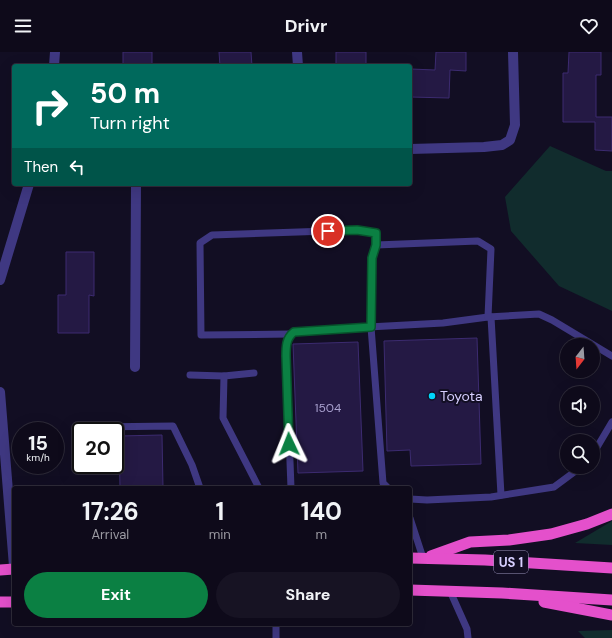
<!DOCTYPE html>
<style>
:root{--surface:#0e0a1a;--page:#171323;--text:#f1f3f6;--muted:#9b9aa2;--line:#2e2b39;--accent:#0b8043}
body{margin:0;font-family:"DM Sans",sans-serif;background:var(--page);color:var(--text);height:100vh;display:flex;flex-direction:column;font-size:15px;white-space:nowrap}
*{box-sizing:border-box;margin:0}
p{font-size:13px;color:var(--muted)}
.icon{flex:none;width:22px;height:22px;fill:none;stroke:currentColor;stroke-width:2;stroke-linecap:round;stroke-linejoin:round}
.map{position:relative;flex:1;overflow:hidden}
.drawer{position:absolute;left:12px;top:434px;width:400px;height:140px;display:flex;flex-direction:column;background:var(--surface);border-radius:4px;box-shadow:0 4px 16px #0002,0 0 0 1px var(--line)}
.drawer>*{flex:none}
.top-card{position:absolute;left:12px;top:12px;width:400px;height:122px;border-radius:4px;box-shadow:0 4px 16px #0002,0 0 0 1px var(--line);background:#00695c;color:#fff;overflow:hidden}
.needle{width:26px;rotate:197deg}
.fabs{position:absolute;left:560px;top:286px;display:grid;gap:8px}
.fabs a{display:grid;place-items:center;width:40px;height:40px;border-radius:50%;background:var(--surface);box-shadow:0 4px 16px #0002,0 0 0 1px var(--line);font-size:20px}
.speed{position:absolute;left:12px;top:370px;display:flex;gap:8px;font-size:20px;font-weight:700;text-align:center}
.speed>*{display:grid;place-content:center;width:52px;height:52px;border-radius:50%;background:var(--surface);box-shadow:0 4px 16px #0002,0 0 0 1px var(--line);line-height:1}
.speed small{font-size:10px;font-weight:400}
.speed .limit{border:2px solid #111;border-radius:6px;background:#fff;color:#111}
.pin{position:absolute;display:grid;place-items:center;width:34px;height:34px;color:#fff;margin:-17px;border:2px solid #fff;border-radius:50%;box-shadow:0 1px 4px #0007}
.me{position:absolute;width:44px;margin:-22px;rotate:358deg;stroke-linejoin:round;filter:drop-shadow(0 0 3px #0008)}
.turn{display:flex;align-items:center;gap:14px;height:84px;padding:0 12px;font-size:18px}
.turn .icon{width:52px;height:52px;stroke-width:2.5}
.turn b{display:block;font-size:28px;line-height:34px}
.then{display:flex;align-items:center;height:38px;padding:0 12px;background:#0003;gap:8px;font-size:15px}
.eta{display:flex;justify-content:space-evenly;align-items:center;height:68px;text-align:center}
.eta b{font-size:24px;font-weight:700;line-height:28px}
.action{display:flex;gap:8px;margin-top:auto;padding:8px 12px}
.action a{flex:1;height:46px;border-radius:24px;background:var(--accent);color:#fff;font-size:16px;font-weight:700;line-height:46px;text-align:center}
.action a+a{background:var(--page);color:var(--text)}
header{display:flex;justify-content:space-between;align-items:center;height:52px;padding:0 12px;background:var(--surface);font-size:18px;font-weight:700}
.map>svg:first-child{display:block}
.green{fill:#112c2d}
.building{fill:#241944;stroke:#3c2b70}
.lines{fill:none;stroke-linecap:round;stroke-linejoin:round}
.service{stroke:#3f3882;stroke-width:7}
.minor{stroke:#3f3882;stroke-width:10}
.trunk{stroke:#e450cb;stroke-width:11}
.route-casing{stroke:#07532c;stroke-width:10}
.route{stroke:#0b8043;stroke-width:7}
.poi-dot{fill:#00d4fa;stroke:#120e23;stroke-width:1.5}
.labels{text-anchor:middle;dominant-baseline:central;stroke-width:4;stroke-linejoin:round;paint-order:stroke}
.number-label{font-size:12px;fill:#aaa2d0}
.shield{fill:#120e23;stroke:#9c95bd;stroke-width:1}
.shield-label{font-size:13px;font-weight:bold;fill:#d7cfff}
.poi-label{font-size:14px;fill:#d7cfff;stroke:#120e23;text-anchor:start}
</style>
<header><svg class="icon" aria-label="menu" viewBox="0 0 24 24"><path d="M4 6h16M4 12h16M4 18h16"/></svg>Drivr<svg class="icon" aria-label="heart" viewBox="0 0 24 24"><path d="M12 20l-8-8c-3-5 5-10 8-4 3-6 11-1 8 4z"/></svg></header>
<div class="map">
<svg width="612" height="586" viewBox="0 0 612 586">
<rect width="100%" height="100%" fill="#120e23"/>
<g class="green">
<path d="M 550,94 L 606,119 L 612,119 L 612,259 L 559,234 L 511,179 L 505,145 Z"/>
<path d="M 612,469 L 612,493 L 575,491 Z"/>
<path d="M 612,578 L 612,586 L 585,586 L 578,579 Z"/>
</g>
<g class="building">
<rect x="123" y="0" width="29" height="14"/>
<path d="M 219,0 L 251,0 L 252,14 L 220,14 Z"/>
<rect x="336" y="0" width="30" height="14"/>
<path d="M 436,0 L 466,0 L 466,19 L 450,18 L 449,46 L 410,45 L 411,17 L 435,18 Z"/>
<path d="M 569,0 L 601,0 L 601,23 L 596,23 L 596,65 L 612,65 L 612,99 L 595,98 L 595,70 L 563,70 L 563,21 L 568,21 Z"/>
<path d="M 66,200 L 94,200 L 94,244 L 89,243 L 89,281 L 58,281 L 58,243 L 66,243 Z"/>
<path d="M 477,286 L 481,412 L 411,414 L 410,398 L 387,399 L 384,289 Z"/>
<path d="M 358,290 L 363,419 L 298,421 L 293,292 Z"/>
<path d="M 162,383 L 163,436 L 120,436 L 119,384 Z"/>
</g>
<g class="lines">
<g class="service">
<path d="M 491,265 L 501,443"/>
<path d="M 291,282 L 201,283 L 200,191 L 212,183 L 357,178 L 376,181 L 376,193"/>
<path d="M 190,323 L 224,324 L 254,321"/>
<path d="M 224,324 L 223,366 L 259,436"/>
<path d="M 95,375 L 173,374 L 192,413 L 200,436"/>
<path d="M 593,402 L 612,370"/>
<path d="M 291,436 L 286,304 C 286,295 286,286 294,279 L 443,271 L 488,265 L 539,262 L 552,268 L 612,304"/>
<path d="M 388,436 L 383,431 L 371,275 L 372,206 L 376,193 L 478,189 L 491,197 L 488,265"/>
<path d="M 410,447 L 427,448 L 491,445 L 554,435 L 581,415"/>
<path d="M 410,466 L 423,506"/>
<path d="M 450,539 L 467,577 L 468,586"/>
<path d="M 276,572 L 276,586"/>
</g>
<g class="minor">
<path d="M 297,0 L 298,14"/>
<path d="M 54,14 L 55,0"/>
<path d="M 410,97 L 484,95 L 502,93 L 510,88 L 515,73 L 513,0"/>
<path d="M 0,228 L 29,132"/>
<path d="M 135,315 L 136,132"/>
<path d="M 0,340 L 14,514"/>
</g>
<g class="trunk">
<path d="M 431,504 L 470,490 L 509,488 L 551,482 L 587,472 L 612,462"/>
<path d="M 410,506 L 485,508 L 612,516"/>
<path d="M 0,518 L 14,517"/>
<path d="M 410,538 L 502,541 L 612,548"/>
<path d="M 0,550 L 14,550"/>
<path d="M 544,550 L 612,563"/>
</g>
</g>
<g class="lines">
<g class="route-casing">
<path id="route" d="M 289,392 L 286,304 C 286,295 286,286 294,280 L 371,275 L 372,206 L 376,193 L 376,181 L 357,178 L 328,179"/>
</g>
<use href="#route" class="route"/>
</g>
<circle class="poi-dot" cx="432" cy="344" r="4"/>
<g class="labels">
<g class="number-label">
<text x="328" y="356">1504</text>
</g>
<rect class="shield" x="494" y="499" width="34" height="22" rx="3"/>
<g class="shield-label">
<text x="511" y="510">US 1</text>
</g>
<g class="poi-label">
<text x="440" y="344">Toyota</text>
</g>
</g>
</svg>
<div class="fabs">
<a><svg class="needle" viewBox="-14 -14 28 28"><path d="M0-13l5 13h-10z" fill="#e53935"/><path d="M0 13l5-13h-10z" fill="#9b9aa2"/></svg></a>
<a><svg class="icon" aria-label="sound" viewBox="0 0 24 24"><path d="M4 9h4l5-4v14l-5-4H4zM17 9q2 3 0 6"/></svg></a>
<a><svg class="icon" aria-label="search" viewBox="0 0 24 24"><circle cx="10" cy="10" r="6"/><path d="M15 15l6 6"/></svg></a>
</div>
<div class="speed"><div>15<small>km/h</small></div><div class="limit">20</div></div>
<div class="pin" style="left:328px;top:179px;background:#d93025"><svg class="icon" aria-label="arrive" viewBox="0 0 24 24"><path d="M6 21V4h12l-3 4 3 4H6"/></svg></div>
<svg class="me" style="left:289px;top:392px" viewBox="-20 -20 40 40"><path d="M0-17L14 15 0 8-14 15z" fill="#0b8043" stroke="#fff" stroke-width="4"/></svg>
<div class="top-card">
<div class="turn"><svg class="icon" aria-label="right" viewBox="0 0 24 24"><path d="M7 20v-9h11M14 6l5 5-5 5"/></svg><div><b>50 m</b>Turn right</div></div>
<div class="then">Then<svg class="icon" aria-label="left" viewBox="0 0 24 24"><path d="M17 20v-9H6M10 6l-5 5 5 5"/></svg></div>
</div>
<section class="drawer">
<div class="eta">
<div><b>17:26</b><p>Arrival</p></div>
<div><b>1</b><p>min</p></div>
<div><b>140</b><p>m</p></div>
</div>
<div class="action"><a>Exit</a><a>Share</a></div>
</section>
</div>
